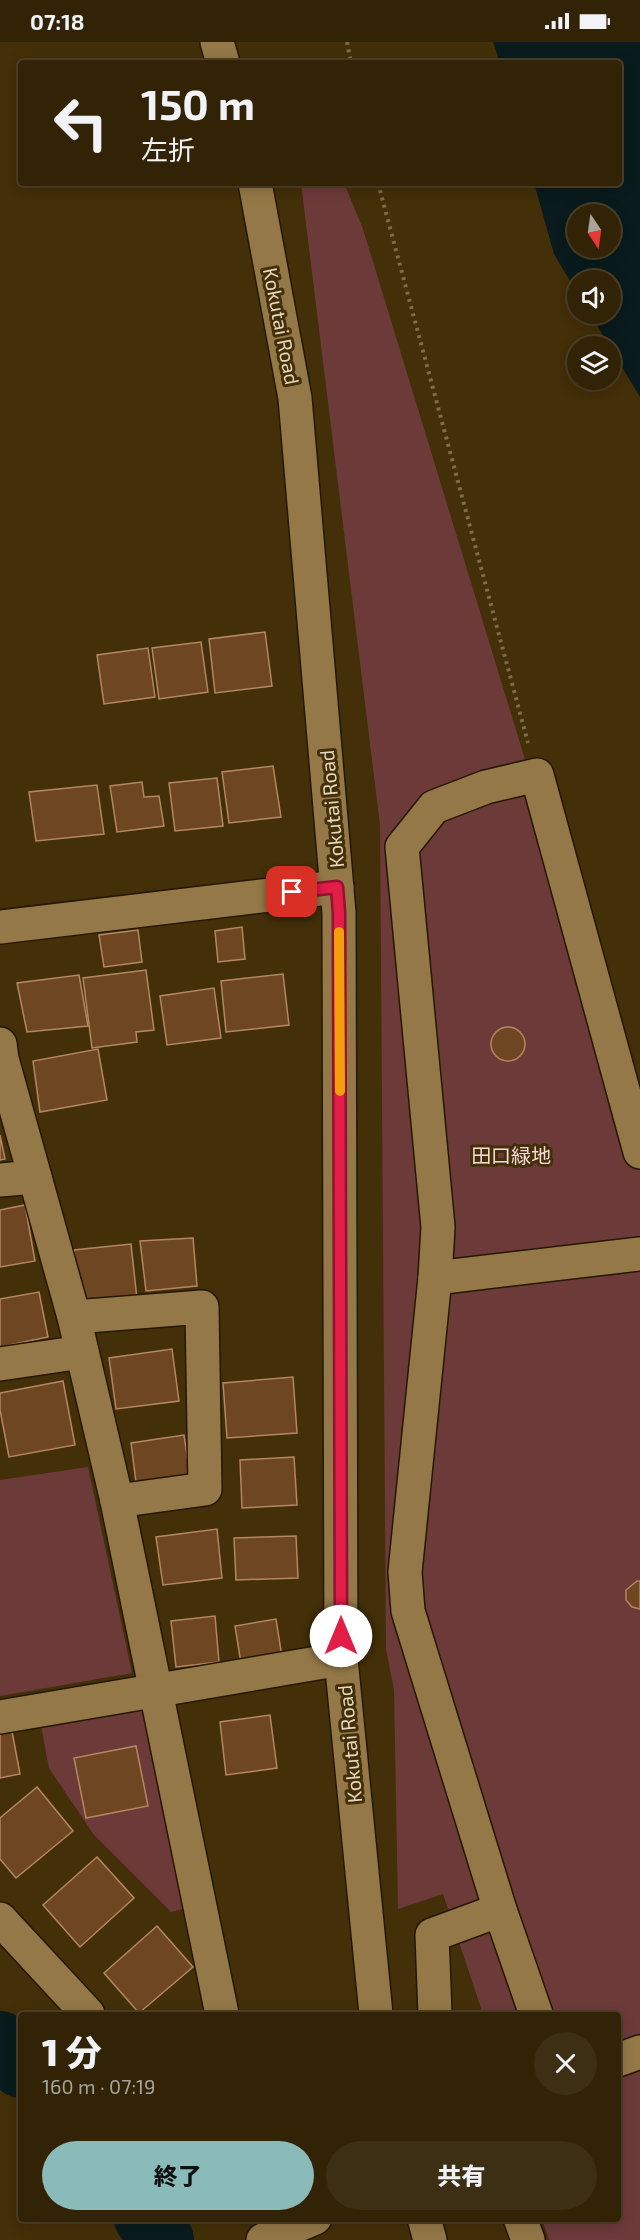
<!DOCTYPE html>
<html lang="ja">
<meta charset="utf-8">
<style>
:root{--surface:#322306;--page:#3d2f14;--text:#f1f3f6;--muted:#a8a49b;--line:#4d4028;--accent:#8bbbb9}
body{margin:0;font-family:"Exo 2","Noto Sans JP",sans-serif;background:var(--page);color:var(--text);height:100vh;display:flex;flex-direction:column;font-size:22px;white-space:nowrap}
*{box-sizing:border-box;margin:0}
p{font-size:20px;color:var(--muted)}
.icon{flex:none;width:33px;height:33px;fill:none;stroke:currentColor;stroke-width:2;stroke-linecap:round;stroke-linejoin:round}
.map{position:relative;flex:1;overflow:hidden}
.drawer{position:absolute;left:18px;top:1970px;width:603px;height:210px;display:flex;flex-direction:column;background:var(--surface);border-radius:6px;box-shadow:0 3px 15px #0003,0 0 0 2px var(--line)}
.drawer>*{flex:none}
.top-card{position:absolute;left:18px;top:18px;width:604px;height:126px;border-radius:6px;box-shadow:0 3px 15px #0003,0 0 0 2px var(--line);background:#322306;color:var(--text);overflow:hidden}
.needle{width:39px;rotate:167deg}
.controls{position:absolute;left:567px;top:162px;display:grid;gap:12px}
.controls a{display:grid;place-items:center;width:54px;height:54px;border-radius:50%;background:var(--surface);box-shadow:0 3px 15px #0003,0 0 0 2px var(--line);font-size:30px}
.pin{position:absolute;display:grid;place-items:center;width:51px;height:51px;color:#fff;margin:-26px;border-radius:12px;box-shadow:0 3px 9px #0006}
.me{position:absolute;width:66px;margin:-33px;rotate:0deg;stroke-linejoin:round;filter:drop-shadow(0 0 4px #0008)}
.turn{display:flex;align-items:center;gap:21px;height:126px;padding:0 24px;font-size:27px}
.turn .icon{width:78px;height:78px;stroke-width:2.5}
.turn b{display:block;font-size:42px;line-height:51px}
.round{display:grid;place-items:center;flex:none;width:63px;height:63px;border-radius:32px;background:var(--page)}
.head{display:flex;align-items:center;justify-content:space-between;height:102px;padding:0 24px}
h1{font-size:36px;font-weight:800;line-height:45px}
.action{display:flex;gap:12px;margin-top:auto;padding:12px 24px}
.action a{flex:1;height:69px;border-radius:36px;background:var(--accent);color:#111;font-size:24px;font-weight:800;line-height:69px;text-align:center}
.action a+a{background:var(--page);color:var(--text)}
.status{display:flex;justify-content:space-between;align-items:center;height:42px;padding:0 30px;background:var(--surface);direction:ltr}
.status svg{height:16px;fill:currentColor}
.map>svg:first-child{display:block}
.green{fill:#6d3a3a}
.water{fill:#091b1c;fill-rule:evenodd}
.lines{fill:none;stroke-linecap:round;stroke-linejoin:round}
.river{stroke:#091b1c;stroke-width:62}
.building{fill:#6e4622;stroke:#b48763;stroke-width:1.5}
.minor-casing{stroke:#251800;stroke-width:36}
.path{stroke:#7d6b49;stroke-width:4;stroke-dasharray:3 4.5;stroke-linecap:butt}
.minor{stroke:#947847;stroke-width:33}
.route-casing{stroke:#92132f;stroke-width:15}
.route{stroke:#e11d48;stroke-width:10}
.slow{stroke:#f59e0b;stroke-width:10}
.labels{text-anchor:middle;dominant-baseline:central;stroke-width:6;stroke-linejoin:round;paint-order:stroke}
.street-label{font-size:20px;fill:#e5d6bd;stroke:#432f08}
.park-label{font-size:20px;fill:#f5dad9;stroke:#432f08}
</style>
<div class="status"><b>07:18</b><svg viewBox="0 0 49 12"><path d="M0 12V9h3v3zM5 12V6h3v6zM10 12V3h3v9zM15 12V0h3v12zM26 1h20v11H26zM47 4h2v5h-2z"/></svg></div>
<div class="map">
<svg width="640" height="2198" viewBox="0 0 640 2198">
<rect width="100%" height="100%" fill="#432f08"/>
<g class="green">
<path d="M 301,141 L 344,141 L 363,187 L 640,1094 L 640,2198 L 549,2198 L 542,2177 L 618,2176 L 618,1972 L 483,1972 L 443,1852 L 398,1867 L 394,1648 L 386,1607 L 380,783 Z"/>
<path d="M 88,1425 L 132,1631 L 0,1654 L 0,1438 Z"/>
<path d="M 142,1665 L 187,1866 L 171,1870 L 94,1793 L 49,1726 L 41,1684 Z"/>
</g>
<path class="water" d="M 493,0 L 640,0 L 640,355 L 590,272 L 610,272 L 610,238 L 578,238 L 577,251 L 554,212 L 534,141 L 620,141 L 620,21 L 500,21 ZM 578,172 L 610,172 L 610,206 L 578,206 Z"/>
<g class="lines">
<g class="river">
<path d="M 0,2000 L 21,2025"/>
<path d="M 145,2176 L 163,2198"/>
</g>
</g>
<g class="building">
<path d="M 265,590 L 272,644 L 215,651 L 209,597 Z"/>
<path d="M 201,600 L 208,650 L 159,657 L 152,606 Z"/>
<path d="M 148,606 L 155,655 L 104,662 L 97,613 Z"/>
<path d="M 273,724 L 281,775 L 229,781 L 222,730 Z"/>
<path d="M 217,736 L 223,784 L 175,789 L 169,741 Z"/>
<path d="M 142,740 L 144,755 L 159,754 L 164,784 L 117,790 L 110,744 Z"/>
<path d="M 97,743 L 104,792 L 36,799 L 29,750 Z"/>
<path d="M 242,885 L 245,917 L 218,920 L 215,889 Z"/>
<path d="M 138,888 L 142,920 L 104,925 L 99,893 Z"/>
<path d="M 146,928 L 154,988 L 136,990 L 137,1000 L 92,1006 L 83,936 Z"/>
<path d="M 283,932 L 289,983 L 226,990 L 221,939 Z"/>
<path d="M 79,933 L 88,984 L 27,990 L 17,941 Z"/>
<path d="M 214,946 L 221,996 L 167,1003 L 160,954 Z"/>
<circle cx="508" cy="1002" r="17"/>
<path d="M 98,1007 L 107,1058 L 40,1070 L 33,1019 Z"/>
<path d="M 0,1093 L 5,1117 L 0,1118 Z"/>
<path d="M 25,1163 L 35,1219 L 0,1225 L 0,1168 Z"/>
<path d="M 193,1196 L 197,1244 L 146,1249 L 140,1199 Z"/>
<path d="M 131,1202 L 137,1257 L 80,1263 L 74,1208 Z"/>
<path d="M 39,1250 L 48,1295 L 0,1305 L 0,1257 Z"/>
<path d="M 172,1307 L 179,1359 L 116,1367 L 109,1316 Z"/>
<path d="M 293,1335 L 297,1391 L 227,1396 L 223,1341 Z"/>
<path d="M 63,1339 L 75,1403 L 9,1415 L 0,1368 L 0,1351 Z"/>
<path d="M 184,1393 L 191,1440 L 137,1448 L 131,1401 Z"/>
<path d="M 294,1415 L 297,1463 L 242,1466 L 240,1418 Z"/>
<path d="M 217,1487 L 222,1536 L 163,1543 L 156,1495 Z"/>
<path d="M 296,1494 L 298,1536 L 236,1538 L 234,1496 Z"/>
<path d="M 637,1539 L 640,1539 L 640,1567 L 632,1565 L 626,1558 L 626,1548 Z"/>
<path d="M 215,1574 L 219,1620 L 176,1625 L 171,1579 Z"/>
<path d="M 276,1577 L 282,1615 L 241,1621 L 235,1584 Z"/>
<path d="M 270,1673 L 277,1726 L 226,1733 L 220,1680 Z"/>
<path d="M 11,1684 L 20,1732 L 0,1736 L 0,1686 Z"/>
<path d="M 136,1704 L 148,1764 L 86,1776 L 74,1716 Z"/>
<path d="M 37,1745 L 73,1789 L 16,1836 L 0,1817 L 0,1776 Z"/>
<path d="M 97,1815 L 134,1856 L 80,1905 L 43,1863 Z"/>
<path d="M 157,1884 L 193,1925 L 139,1971 L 104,1931 Z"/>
</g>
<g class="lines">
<g class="minor-casing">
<g id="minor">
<path d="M 217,0 L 223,21"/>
<path d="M 255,141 L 295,356 L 339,871 L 341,1617 L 376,1972"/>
<path d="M 0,885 L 337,845"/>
<path d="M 0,1002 L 2,1017 L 74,1275 L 117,1459 L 222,1972"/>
<path d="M 0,1138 L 35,1135"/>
<path d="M 435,1236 L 640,1212"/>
<path d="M 74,1275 L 202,1265 L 205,1447 L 117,1459"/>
<path d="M 0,1322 L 82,1310"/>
<path d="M 0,1675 L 341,1617"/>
<path d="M 500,1868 L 408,1569 L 405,1530 L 435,1236 L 438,1185 L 402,805 L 434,765 L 486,745 L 537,733 L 640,1110"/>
<path d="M 0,1877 L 88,1972"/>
<path d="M 435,1972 L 432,1893 L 500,1868 L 536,1972"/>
<path d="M 618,2018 L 640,2010"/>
<path d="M 424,2176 L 430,2198"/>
<path d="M 520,2176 L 528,2198"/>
<path d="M 263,2198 L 315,2176"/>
</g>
</g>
<g class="path">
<path d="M 347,0 L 351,21"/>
<path d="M 378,141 L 528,701"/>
</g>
<use href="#minor" class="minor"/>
</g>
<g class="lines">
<g class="route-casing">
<path id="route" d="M 292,850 L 337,845 L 339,871 L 341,1594"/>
</g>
<use href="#route" class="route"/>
<path class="slow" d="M 339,890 L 340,1049"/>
</g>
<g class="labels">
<g class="street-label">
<text transform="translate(282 284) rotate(79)">Kokutai Road</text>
<text transform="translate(331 767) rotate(-95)">Kokutai Road</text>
<text transform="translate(349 1702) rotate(-95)">Kokutai Road</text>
</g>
<g class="park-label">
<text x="511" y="1113">田口緑地</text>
</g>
</g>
</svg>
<div class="controls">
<a><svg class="needle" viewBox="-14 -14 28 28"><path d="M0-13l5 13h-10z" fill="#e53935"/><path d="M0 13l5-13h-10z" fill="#a8a49b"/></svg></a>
<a><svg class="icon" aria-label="sound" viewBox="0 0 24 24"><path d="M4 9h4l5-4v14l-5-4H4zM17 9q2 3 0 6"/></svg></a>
<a><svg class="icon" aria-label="layers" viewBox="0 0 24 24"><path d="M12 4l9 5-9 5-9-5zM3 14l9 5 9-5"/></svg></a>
</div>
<div class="pin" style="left:292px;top:850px;background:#d93025"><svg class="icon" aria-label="arrive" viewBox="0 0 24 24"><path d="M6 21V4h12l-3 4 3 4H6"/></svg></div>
<svg class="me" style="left:341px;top:1594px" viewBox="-20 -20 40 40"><circle r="19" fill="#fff"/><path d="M0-13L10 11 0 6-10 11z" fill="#e11d48"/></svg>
<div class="top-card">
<div class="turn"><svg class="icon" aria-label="left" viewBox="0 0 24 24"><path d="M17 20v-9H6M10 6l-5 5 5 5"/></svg><div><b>150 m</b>左折</div></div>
</div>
<section class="drawer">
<div class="head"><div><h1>1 分</h1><p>160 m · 07:19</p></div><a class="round"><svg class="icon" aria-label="close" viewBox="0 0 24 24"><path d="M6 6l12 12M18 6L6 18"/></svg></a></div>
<div class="action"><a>終了</a><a>共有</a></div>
</section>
</div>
